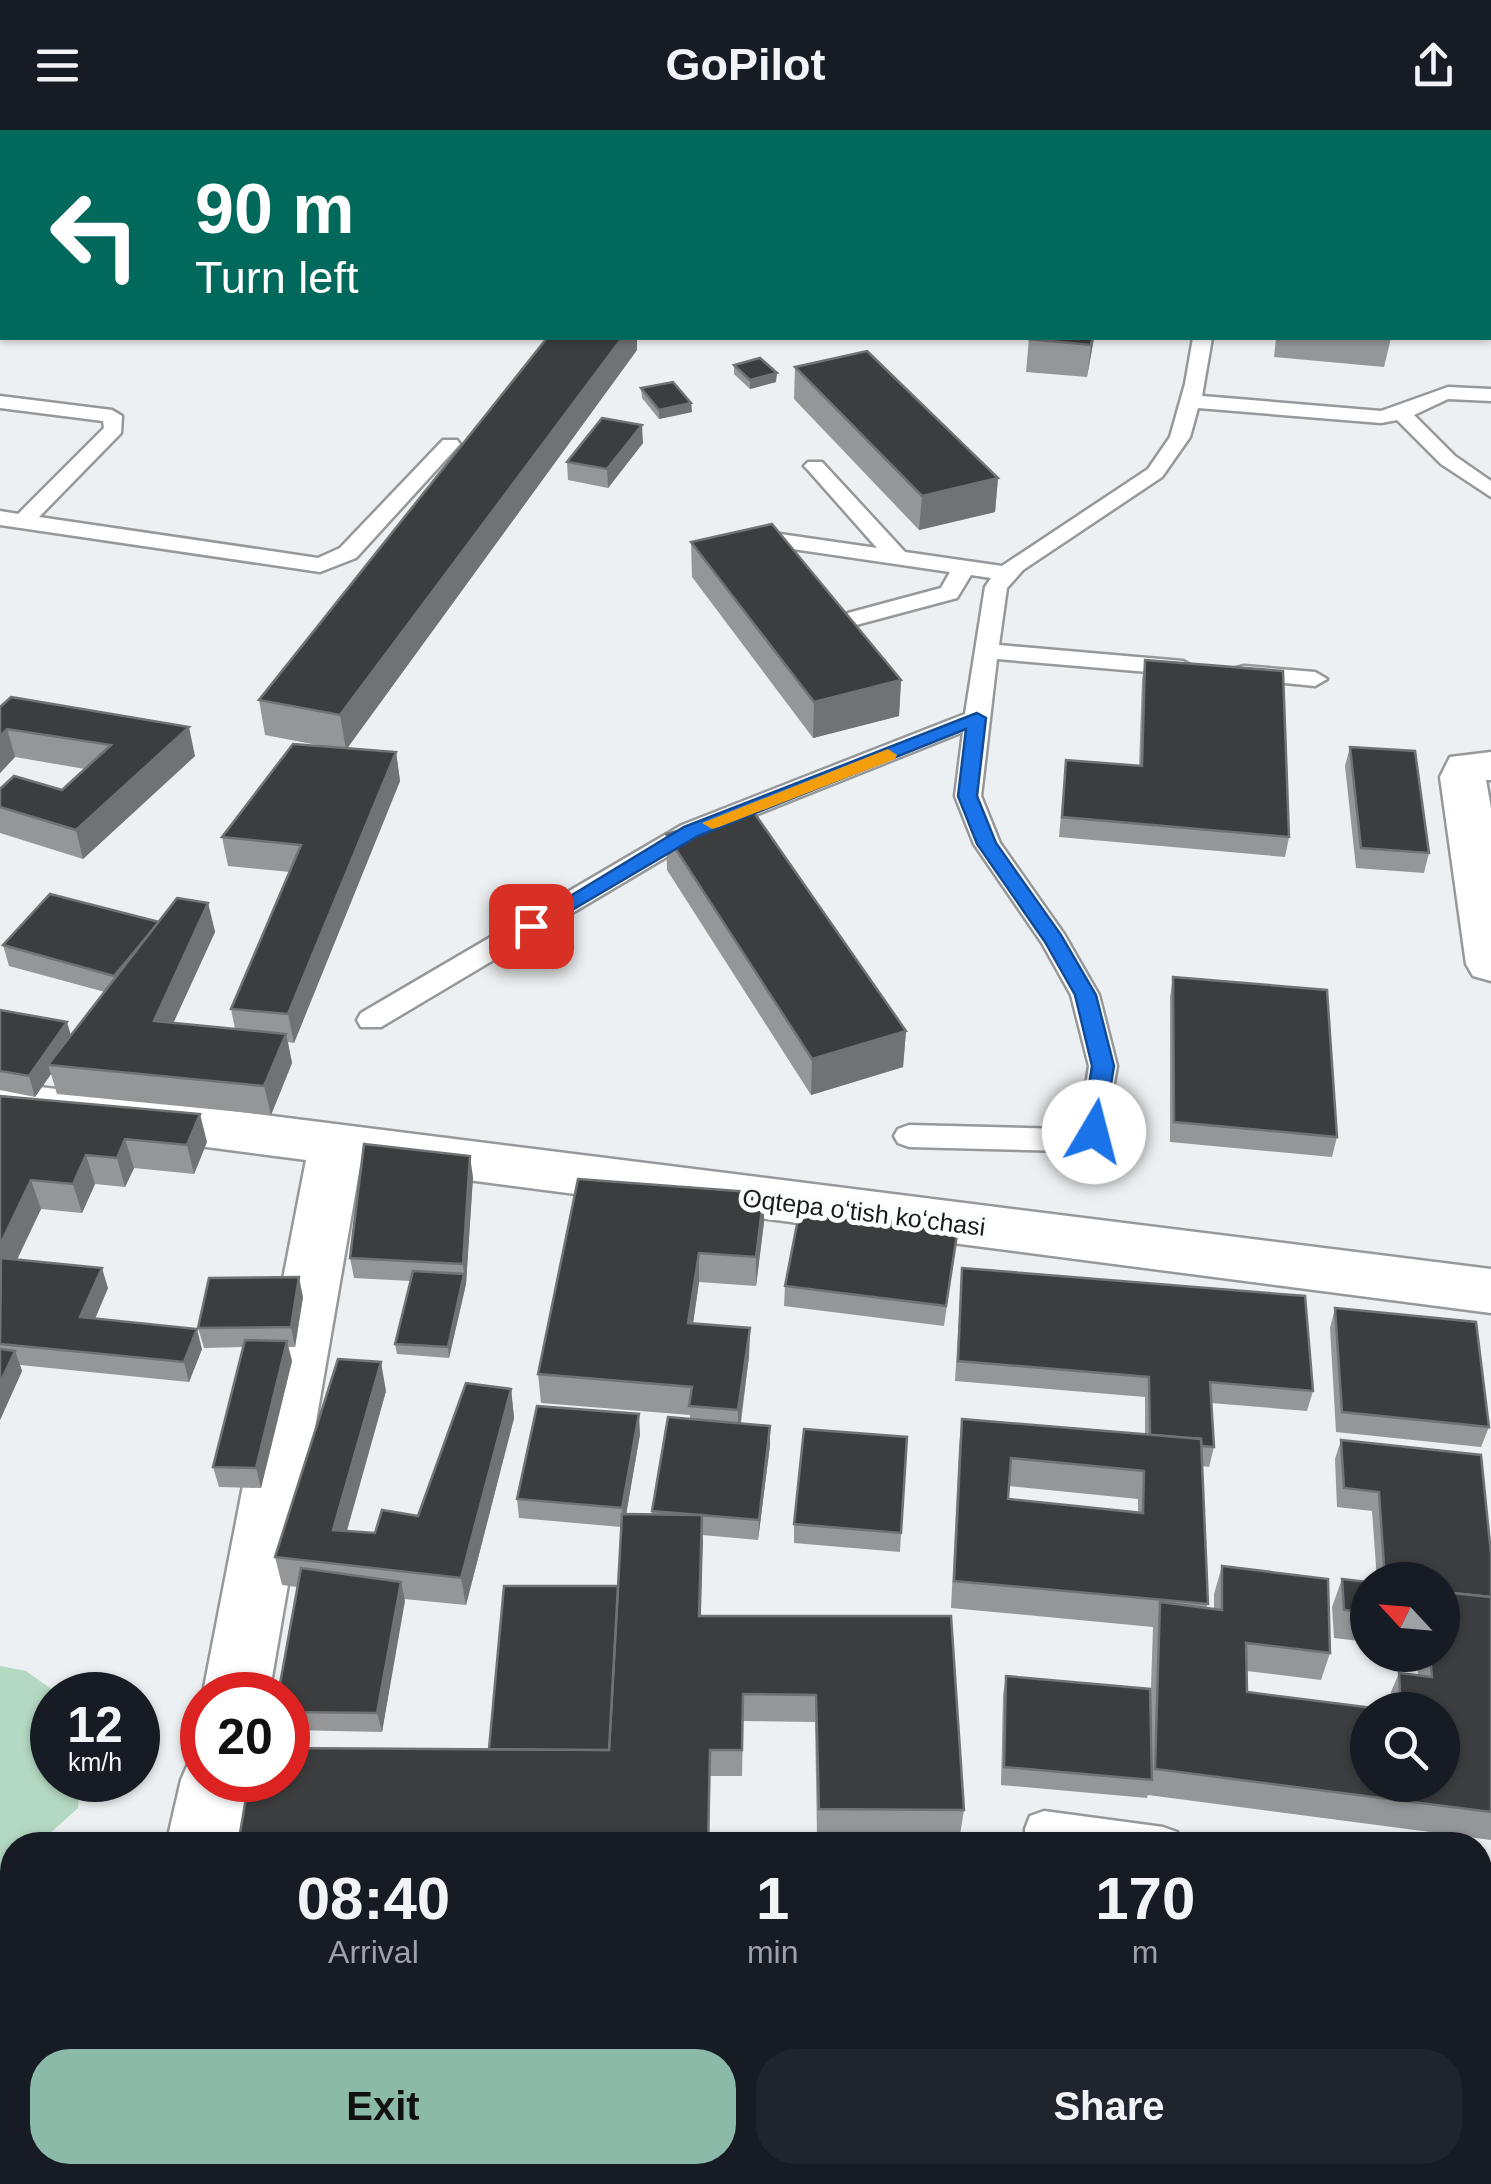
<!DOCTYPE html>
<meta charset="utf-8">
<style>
:root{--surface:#171b24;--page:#20242c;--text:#f1f3f6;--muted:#9ea1a6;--accent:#8bbaa9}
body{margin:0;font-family:Helvetica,sans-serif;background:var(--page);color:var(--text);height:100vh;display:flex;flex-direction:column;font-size:38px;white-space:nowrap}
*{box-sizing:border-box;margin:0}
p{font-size:32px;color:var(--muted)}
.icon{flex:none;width:55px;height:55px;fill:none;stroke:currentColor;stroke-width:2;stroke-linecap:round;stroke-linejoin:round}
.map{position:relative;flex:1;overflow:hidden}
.details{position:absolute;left:0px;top:1702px;width:1492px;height:352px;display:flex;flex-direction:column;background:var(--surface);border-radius:40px 40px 0 0;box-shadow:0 2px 8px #0004}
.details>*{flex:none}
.banner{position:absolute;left:0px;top:0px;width:1492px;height:210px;box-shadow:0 2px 8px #0004;background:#00695c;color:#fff;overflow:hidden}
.needle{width:65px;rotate:296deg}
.controls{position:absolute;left:1350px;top:1432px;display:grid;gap:20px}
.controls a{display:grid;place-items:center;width:110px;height:110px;border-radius:50%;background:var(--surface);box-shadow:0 2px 8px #0004;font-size:50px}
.speed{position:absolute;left:30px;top:1542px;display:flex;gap:20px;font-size:50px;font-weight:700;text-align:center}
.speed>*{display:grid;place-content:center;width:130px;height:130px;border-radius:50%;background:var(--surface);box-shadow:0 2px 8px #0004;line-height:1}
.speed small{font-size:25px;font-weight:400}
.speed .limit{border:15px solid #d22;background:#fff;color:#111}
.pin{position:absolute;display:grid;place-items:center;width:85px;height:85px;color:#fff;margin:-42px;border-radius:20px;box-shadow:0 5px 15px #0006}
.me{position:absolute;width:110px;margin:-55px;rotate:8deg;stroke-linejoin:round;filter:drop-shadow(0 0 8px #0008)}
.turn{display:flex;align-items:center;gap:35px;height:210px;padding:0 30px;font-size:45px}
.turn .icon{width:130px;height:130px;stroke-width:2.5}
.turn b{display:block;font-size:70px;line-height:85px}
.eta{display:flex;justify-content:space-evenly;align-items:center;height:170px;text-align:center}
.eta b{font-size:60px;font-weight:800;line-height:70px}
.cta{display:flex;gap:20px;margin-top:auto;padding:20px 30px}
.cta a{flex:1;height:115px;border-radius:40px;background:var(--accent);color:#111;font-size:40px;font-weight:800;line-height:115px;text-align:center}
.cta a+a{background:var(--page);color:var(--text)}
header{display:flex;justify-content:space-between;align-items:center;height:130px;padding:0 30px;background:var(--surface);font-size:45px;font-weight:800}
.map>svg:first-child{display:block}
.green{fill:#b4d9c2}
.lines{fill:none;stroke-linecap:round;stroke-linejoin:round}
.service-casing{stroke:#96989a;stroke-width:5}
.minor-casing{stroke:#96989a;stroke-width:5}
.tertiary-casing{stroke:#96989a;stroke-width:5}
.service{fill:#fff;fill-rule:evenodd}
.minor{fill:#fff;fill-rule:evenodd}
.tertiary{fill:#fff;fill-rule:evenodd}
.wall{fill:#949698;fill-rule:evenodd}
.shaded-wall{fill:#707375}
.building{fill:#3b3d3f;stroke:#707375;stroke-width:2.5;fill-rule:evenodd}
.route{fill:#1a73e8;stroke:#114b97;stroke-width:2.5}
.slow{fill:#f59e0b}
.labels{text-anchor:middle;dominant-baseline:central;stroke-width:10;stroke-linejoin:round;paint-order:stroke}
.street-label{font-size:25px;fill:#1b1b1c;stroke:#fbfdff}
</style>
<header><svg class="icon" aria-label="menu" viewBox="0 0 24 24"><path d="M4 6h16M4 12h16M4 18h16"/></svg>GoPilot<svg class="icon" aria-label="share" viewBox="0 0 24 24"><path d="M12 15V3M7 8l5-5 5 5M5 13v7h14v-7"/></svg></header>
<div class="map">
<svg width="1491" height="2054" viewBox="0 0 1491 2054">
<rect width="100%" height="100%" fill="#edf0f2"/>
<path class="green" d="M 0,1536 L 26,1541 L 60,1565 L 52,1565 L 52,1650 L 80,1650 L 78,1678 L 37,1715 L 12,1715 L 12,1738 L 0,1744 Z"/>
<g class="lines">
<g class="service-casing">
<g id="service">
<path d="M 1193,208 L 1212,208 L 1202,266 L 1381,281 L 1448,257 L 1491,259 L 1491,271 L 1448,269 L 1414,285 L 1455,326 L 1491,351 L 1491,367 L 1441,334 L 1397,290 L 1381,293 L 1198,278 L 1190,307 L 1162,347 L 1023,440 L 1007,458 L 999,515 L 1183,531 L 1195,538 L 1183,545 L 997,529 L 981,666 L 1000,713 L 1064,804 L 1099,865 L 1117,936 L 1104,1009 L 1066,1021 L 909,1017 L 898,1013 L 894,1006 L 898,999 L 909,995 L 1066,999 L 1080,995 L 1089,936 L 1071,865 L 1042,813 L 974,714 L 955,666 L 963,602 L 700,707 L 381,897 L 361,897 L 357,890 L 361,883 L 682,695 L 965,584 L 985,457 L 991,448 L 971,445 L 957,468 L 856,495 L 848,493 L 844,488 L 848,483 L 941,458 L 950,442 L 758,414 L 755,409 L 766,402 L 877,418 L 808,340 L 804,336 L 808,332 L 822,332 L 905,422 L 1002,436 L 1148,339 L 1170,307 L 1185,254 Z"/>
<path d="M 0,266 L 112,280 L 122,286 L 121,303 L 39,387 L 318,428 L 340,418 L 443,310 L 457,310 L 460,314 L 356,428 L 320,442 L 0,395 L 0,381 L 18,384 L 104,298 L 103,291 L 0,278 Z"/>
<path d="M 1244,536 L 1315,542 L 1327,549 L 1315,556 L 1236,548 L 1232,543 L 1236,538 Z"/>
<path d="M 1044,1681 L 1163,1697 L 1177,1702 L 1182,1715 L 1025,1715 L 1025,1699 L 1030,1686 Z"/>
<path d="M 1480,1737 L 1491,1739 L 1491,1777 L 1480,1775 Z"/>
</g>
</g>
<g class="minor-casing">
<g id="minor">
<path d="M 1491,622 L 1491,650 L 1486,650 L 1491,678 L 1491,851 L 1473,846 L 1466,834 L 1440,647 L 1450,627 Z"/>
<path d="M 0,952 L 1491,1139 L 1491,1183 L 360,1036 L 269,1565 L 202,1568 L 306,1030 L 0,990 Z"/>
<path d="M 202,1623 L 202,1650 L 251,1650 L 238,1715 L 166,1715 L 181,1650 L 191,1627 Z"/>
<path d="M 91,2042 L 170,2042 L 169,2054 L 89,2054 Z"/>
</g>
</g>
<g class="tertiary-casing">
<g id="tertiary">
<path d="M 1273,0 L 1335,0 L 1336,2 L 1274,2 Z"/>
<rect x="1490" y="6" width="1" height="18"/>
</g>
</g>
<use href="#service" class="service"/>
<use href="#minor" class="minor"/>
<use href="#tertiary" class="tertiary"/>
</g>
<g class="wall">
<path d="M 569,0 L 636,0 L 635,2 Z"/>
<rect x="0" y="26" width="2" height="88"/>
<rect x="1490" y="146" width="1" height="59"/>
<path d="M 1029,208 L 1094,208 L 1087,247 L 1026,242 Z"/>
<path d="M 1276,208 L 1391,208 L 1384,237 L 1274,227 Z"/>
<path d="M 637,220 L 347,618 L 396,622 L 400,651 L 294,913 L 288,912 L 292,933 L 271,985 L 57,964 L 51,944 L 35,967 L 0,960 L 0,880 L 71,905 L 105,862 L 9,836 L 3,815 L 159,792 L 208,773 L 215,802 L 173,893 L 235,899 L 231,879 L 290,742 L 228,736 L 222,707 L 328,617 L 265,605 L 259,570 Z"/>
<path d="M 734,235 L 776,252 L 750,259 L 734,244 Z"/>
<path d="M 795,237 L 998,348 L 995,382 L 919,400 L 794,269 Z"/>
<path d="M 641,258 L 691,273 L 692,282 L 659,289 L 642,268 Z"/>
<path d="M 643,313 L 608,358 L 568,350 L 567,332 Z"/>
<path d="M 691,412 L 901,550 L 899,586 L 813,608 L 692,447 Z"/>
<path d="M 1145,530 L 1289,707 L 1285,727 L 1059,707 L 1066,630 L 1139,636 L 1142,550 Z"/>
<path d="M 0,577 L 195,626 L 83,729 L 0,703 L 0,659 L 62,660 L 85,639 L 15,627 L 0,643 Z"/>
<path d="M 1350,617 L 1429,723 L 1424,743 L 1356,738 L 1345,636 Z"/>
<path d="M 666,704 L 906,901 L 903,937 L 811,965 L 667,740 Z"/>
<path d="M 1173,847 L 1337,1007 L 1332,1027 L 1170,1012 L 1170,867 Z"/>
<path d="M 0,966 L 207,1012 L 194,1044 L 134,1038 L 125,1057 L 95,1054 L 82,1083 L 41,1079 L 17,1130 L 108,1158 L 95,1189 L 202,1219 L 189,1252 L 20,1235 L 22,1241 L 0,1290 Z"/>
<path d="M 473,1047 L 466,1154 L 449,1228 L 397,1224 L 395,1214 L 410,1151 L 354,1148 L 350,1128 Z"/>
<path d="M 764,1063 L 764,1092 L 756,1156 L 699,1152 L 693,1193 L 750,1198 L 749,1226 L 741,1293 L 770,1315 L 758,1410 L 702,1405 L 701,1486 L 951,1486 L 964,1680 L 960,1705 L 817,1705 L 815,1592 L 743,1591 L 742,1646 L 710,1646 L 709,1715 L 238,1715 L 489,1619 L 618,1456 L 621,1397 L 519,1388 L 517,1369 L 640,1304 L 626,1384 L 652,1384 L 652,1381 L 690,1289 L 690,1285 L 541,1273 L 538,1244 Z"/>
<path d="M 958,1098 L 944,1196 L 784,1176 L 785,1156 Z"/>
<path d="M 962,1138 L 1313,1261 L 1307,1281 L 1211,1273 L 1214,1317 L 1209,1337 L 1202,1336 L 1207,1478 L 1214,1479 L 1214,1464 L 1222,1436 L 1330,1523 L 1321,1550 L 1247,1541 L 1247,1562 L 1368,1655 L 1442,1580 L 1389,1580 L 1388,1569 L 1399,1543 L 1418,1545 L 1417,1525 L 1442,1525 L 1442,1450 L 1377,1450 L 1372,1381 L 1337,1377 L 1335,1329 L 1341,1310 L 1491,1424 L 1491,1710 L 1148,1665 L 1148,1664 L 1147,1668 L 1001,1655 L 1003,1565 L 1006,1546 L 1150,1587 L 1153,1497 L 951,1478 L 959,1317 L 962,1289 L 1145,1304 L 1145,1267 L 955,1251 ZM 1009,1356 L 1138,1369 L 1138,1383 L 1008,1369 Z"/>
<path d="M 303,1167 L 295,1217 L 288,1217 L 292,1231 L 261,1358 L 219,1357 L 213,1337 L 243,1217 L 204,1218 L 198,1198 Z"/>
<path d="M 1335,1178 L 1489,1297 L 1481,1317 L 1336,1302 L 1330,1198 Z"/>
<path d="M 511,1259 L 514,1288 L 466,1475 L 404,1469 L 382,1602 L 288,1600 L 288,1565 L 297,1457 L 282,1455 L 275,1427 L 386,1261 L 347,1401 L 375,1403 L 418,1386 Z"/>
<path d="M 794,1394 L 901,1403 L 900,1422 L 794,1413 Z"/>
<path d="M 1342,1449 L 1368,1452 L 1368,1512 L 1334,1508 L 1332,1477 Z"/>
<path d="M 1480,1761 L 1491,1762 L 1491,2054 L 1410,2054 L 1409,2042 L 1480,2042 Z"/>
</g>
<g class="shaded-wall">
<path d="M 200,0 L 248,0 L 246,2 L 198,2 Z"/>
<path d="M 487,0 L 521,0 L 519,2 L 485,2 Z"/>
<path d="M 776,0 L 796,0 L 795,2 L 775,2 Z"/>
<path d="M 622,208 L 637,208 L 637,220 L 346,620 L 340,585 Z"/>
<path d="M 1092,208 L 1094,208 L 1087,247 L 1091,215 Z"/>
<path d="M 777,243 L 776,252 L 750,259 L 750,250 Z"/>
<path d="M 691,273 L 692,282 L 659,289 L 659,280 Z"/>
<path d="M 642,295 L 643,313 L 608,358 L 607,339 Z"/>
<path d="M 998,348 L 995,382 L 919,400 L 922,366 Z"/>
<path d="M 901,550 L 899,586 L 813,608 L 814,572 Z"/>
<path d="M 189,597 L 195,626 L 83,729 L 76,700 Z"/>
<path d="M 7,599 L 15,627 L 0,643 L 0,606 Z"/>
<path d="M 396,622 L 400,651 L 294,913 L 288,884 Z"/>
<path d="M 208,773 L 215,802 L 161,920 L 154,891 Z"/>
<path d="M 67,892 L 73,912 L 48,935 L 51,944 L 35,967 L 29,946 Z"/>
<path d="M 906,901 L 903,937 L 811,965 L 812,929 Z"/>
<path d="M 286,904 L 292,933 L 271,985 L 264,956 Z"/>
<path d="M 200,984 L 207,1012 L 194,1044 L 187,1015 Z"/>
<path d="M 125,1009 L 134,1038 L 125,1057 L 117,1028 Z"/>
<path d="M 86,1025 L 95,1054 L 82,1083 L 73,1054 Z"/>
<path d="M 470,1026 L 473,1047 L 466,1154 L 449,1228 L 448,1217 L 464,1144 L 463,1134 Z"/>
<path d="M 31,1050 L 41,1079 L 8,1148 L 0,1126 L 0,1115 Z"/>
<path d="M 764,1063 L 764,1092 L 756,1156 L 756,1127 Z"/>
<path d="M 699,1123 L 699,1152 L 689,1221 L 688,1193 Z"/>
<path d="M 102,1138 L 108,1158 L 87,1207 L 80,1187 Z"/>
<path d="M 299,1147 L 303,1167 L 295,1217 L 291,1197 Z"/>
<path d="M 750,1198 L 749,1226 L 738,1309 L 738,1280 Z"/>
<path d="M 197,1199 L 202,1219 L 189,1252 L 184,1232 Z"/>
<path d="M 287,1211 L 292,1231 L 261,1358 L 256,1338 Z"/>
<path d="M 15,1221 L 22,1241 L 0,1290 L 0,1253 Z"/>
<path d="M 381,1232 L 386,1261 L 339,1428 L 333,1400 Z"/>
<path d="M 511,1259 L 514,1288 L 466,1475 L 461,1448 Z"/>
<path d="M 639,1284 L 640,1304 L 624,1397 L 622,1378 Z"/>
<path d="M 770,1296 L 770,1315 L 758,1410 L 759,1390 Z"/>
<path d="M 702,1385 L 703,1412 L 700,1513 L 699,1486 Z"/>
<path d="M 401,1452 L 405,1471 L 382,1602 L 377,1583 Z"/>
<path d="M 60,2042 L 78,2042 L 75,2054 L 57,2054 Z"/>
<path d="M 296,2042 L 305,2042 L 303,2054 L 295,2054 Z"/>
</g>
<g class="building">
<path d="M 103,0 L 200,0 L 198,2 L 101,2 Z"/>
<path d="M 390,0 L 487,0 L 485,2 L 388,2 Z"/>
<path d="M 682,0 L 776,0 L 775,2 L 681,2 Z"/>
<path d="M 956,0 L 1018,0 L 1017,2 L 974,2 Z"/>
<path d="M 1036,0 L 1125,0 L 1124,2 L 1035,2 Z"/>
<path d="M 0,26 L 2,26 L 2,69 L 0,68 Z"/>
<path d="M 547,208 L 622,208 L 340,585 L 259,570 Z"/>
<path d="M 1029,208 L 1092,208 L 1091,215 L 1029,209 Z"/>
<path d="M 867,221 L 998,348 L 922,366 L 795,237 Z"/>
<path d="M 760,228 L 777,243 L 750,250 L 734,235 Z"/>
<path d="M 673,252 L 691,273 L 659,280 L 641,258 Z"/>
<path d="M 602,288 L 642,295 L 607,339 L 567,332 Z"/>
<path d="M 772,394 L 901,550 L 814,572 L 691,412 Z"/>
<path d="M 1145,530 L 1283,541 L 1289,707 L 1062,687 L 1066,630 L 1142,636 Z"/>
<path d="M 11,567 L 189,597 L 76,700 L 0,677 L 0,659 L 14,646 L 62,660 L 111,615 L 7,599 L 0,606 L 0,577 Z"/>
<path d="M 293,614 L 396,622 L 288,884 L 231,879 L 301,715 L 222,707 Z"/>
<path d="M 1350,617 L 1415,621 L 1429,723 L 1361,718 Z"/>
<path d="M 753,681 L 906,901 L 812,929 L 666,704 Z"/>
<path d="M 50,764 L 159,792 L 114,846 L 3,815 Z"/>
<path d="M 177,768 L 208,773 L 154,891 L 286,904 L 264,956 L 48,935 Z"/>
<path d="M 1173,847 L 1327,860 L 1337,1007 L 1174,992 Z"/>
<path d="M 0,880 L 67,892 L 29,946 L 0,941 Z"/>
<path d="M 0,966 L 200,984 L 187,1015 L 125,1009 L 117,1028 L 86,1025 L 73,1054 L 31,1050 L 0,1115 Z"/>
<path d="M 364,1014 L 470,1026 L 463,1134 L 350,1128 Z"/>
<path d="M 578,1049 L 764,1063 L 756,1127 L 699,1123 L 688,1193 L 750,1198 L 738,1280 L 689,1276 L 692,1257 L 538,1244 Z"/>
<path d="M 800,1079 L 958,1098 L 946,1176 L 785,1156 Z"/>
<path d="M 1,1128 L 102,1138 L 80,1187 L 197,1199 L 184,1232 L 0,1214 Z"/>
<path d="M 962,1138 L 1305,1166 L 1313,1261 L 1210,1252 L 1214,1317 L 1201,1316 L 1201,1309 L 1150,1305 L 1149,1247 L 958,1231 Z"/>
<path d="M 413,1141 L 464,1144 L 448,1217 L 395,1214 Z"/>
<path d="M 299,1147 L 291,1197 L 198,1198 L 209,1148 Z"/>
<path d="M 1335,1178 L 1476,1192 L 1489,1297 L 1342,1282 Z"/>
<path d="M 245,1210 L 287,1211 L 256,1338 L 213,1337 Z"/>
<path d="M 0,1219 L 15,1221 L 0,1253 Z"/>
<path d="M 338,1229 L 381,1232 L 333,1400 L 375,1403 L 382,1380 L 418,1386 L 466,1253 L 511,1259 L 461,1448 L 275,1427 Z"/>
<path d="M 537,1276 L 639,1284 L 622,1378 L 517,1369 Z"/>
<path d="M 668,1287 L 770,1296 L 759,1390 L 652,1381 Z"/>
<path d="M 962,1289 L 1201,1309 L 1208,1474 L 954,1451 ZM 1011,1328 L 1144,1341 L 1143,1383 L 1008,1369 Z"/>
<path d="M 804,1299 L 907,1307 L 901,1403 L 794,1394 Z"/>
<path d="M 1341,1310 L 1481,1325 L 1491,1424 L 1491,1467 L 1442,1462 L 1442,1450 L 1385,1450 L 1379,1362 L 1344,1358 Z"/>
<path d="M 622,1384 L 702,1385 L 699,1486 L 951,1486 L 964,1680 L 819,1679 L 816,1565 L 743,1564 L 742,1620 L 710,1620 L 708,1715 L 446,1715 L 447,1707 L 340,1706 L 339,1715 L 238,1715 L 249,1650 L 288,1650 L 288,1618 L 609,1620 Z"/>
<path d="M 1222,1436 L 1328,1449 L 1330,1523 L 1246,1513 L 1247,1562 L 1389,1580 L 1368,1580 L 1368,1655 L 1442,1655 L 1442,1580 L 1401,1580 L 1399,1543 L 1432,1547 L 1430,1525 L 1442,1525 L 1442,1462 L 1491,1467 L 1491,1682 L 1155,1639 L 1160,1472 L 1222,1480 Z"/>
<path d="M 301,1438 L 401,1452 L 377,1583 L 288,1582 L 288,1565 L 278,1565 Z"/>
<path d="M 1342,1449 L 1368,1452 L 1368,1483 L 1344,1480 Z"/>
<path d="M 504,1456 L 618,1456 L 609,1620 L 489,1619 Z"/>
<path d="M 1006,1546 L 1150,1559 L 1152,1650 L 1004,1637 Z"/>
<path d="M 1480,1761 L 1491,1762 L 1491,1987 L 1480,1986 Z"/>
<path d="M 0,1893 L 12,1893 L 12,2042 L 60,2042 L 57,2054 L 0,2054 Z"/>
<path d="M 1480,1994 L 1491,1995 L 1491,2054 L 1420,2054 L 1419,2042 L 1480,2042 Z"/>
<path d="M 185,2042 L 296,2042 L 295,2054 L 183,2054 Z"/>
<path d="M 487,2042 L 724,2042 L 724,2054 L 486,2054 Z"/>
<path d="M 725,2042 L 779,2042 L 779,2054 L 724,2054 Z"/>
</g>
<path class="route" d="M 977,583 L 986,588 L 977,666 L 996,713 L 1061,805 L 1096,865 L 1114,936 L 1102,1008 L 1094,1010 L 1082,1002 L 1092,936 L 1075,865 L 1045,812 L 977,714 L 958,666 L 966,599 L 698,706 L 538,800 L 524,800 L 521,796 L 684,697 Z"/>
<path class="slow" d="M 888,619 L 897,625 L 895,629 L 719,697 L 712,699 L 702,693 Z"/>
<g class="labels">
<g class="street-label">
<text transform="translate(864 1082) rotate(7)">Oqtepa oʻtish koʻchasi</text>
</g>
</g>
</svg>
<div class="controls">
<a><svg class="needle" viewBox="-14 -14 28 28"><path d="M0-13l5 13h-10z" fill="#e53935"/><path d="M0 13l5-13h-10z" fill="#9ea1a6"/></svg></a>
<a><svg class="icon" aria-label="search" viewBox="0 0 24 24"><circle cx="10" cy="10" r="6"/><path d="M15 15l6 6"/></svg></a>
</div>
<div class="speed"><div>12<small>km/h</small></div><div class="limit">20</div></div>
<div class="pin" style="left:531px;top:796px;background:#d93025"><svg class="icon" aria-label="arrive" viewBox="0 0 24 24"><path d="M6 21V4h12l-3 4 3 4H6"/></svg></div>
<svg class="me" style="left:1094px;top:1002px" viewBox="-20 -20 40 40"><circle r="19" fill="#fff"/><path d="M0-13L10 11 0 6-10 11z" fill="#1a73e8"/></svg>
<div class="banner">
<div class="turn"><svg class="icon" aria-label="left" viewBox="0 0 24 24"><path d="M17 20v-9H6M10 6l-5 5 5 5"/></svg><div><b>90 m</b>Turn left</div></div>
</div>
<section class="details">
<div class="eta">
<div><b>08:40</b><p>Arrival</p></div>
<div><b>1</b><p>min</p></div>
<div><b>170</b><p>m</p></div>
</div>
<div class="cta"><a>Exit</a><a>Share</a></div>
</section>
</div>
